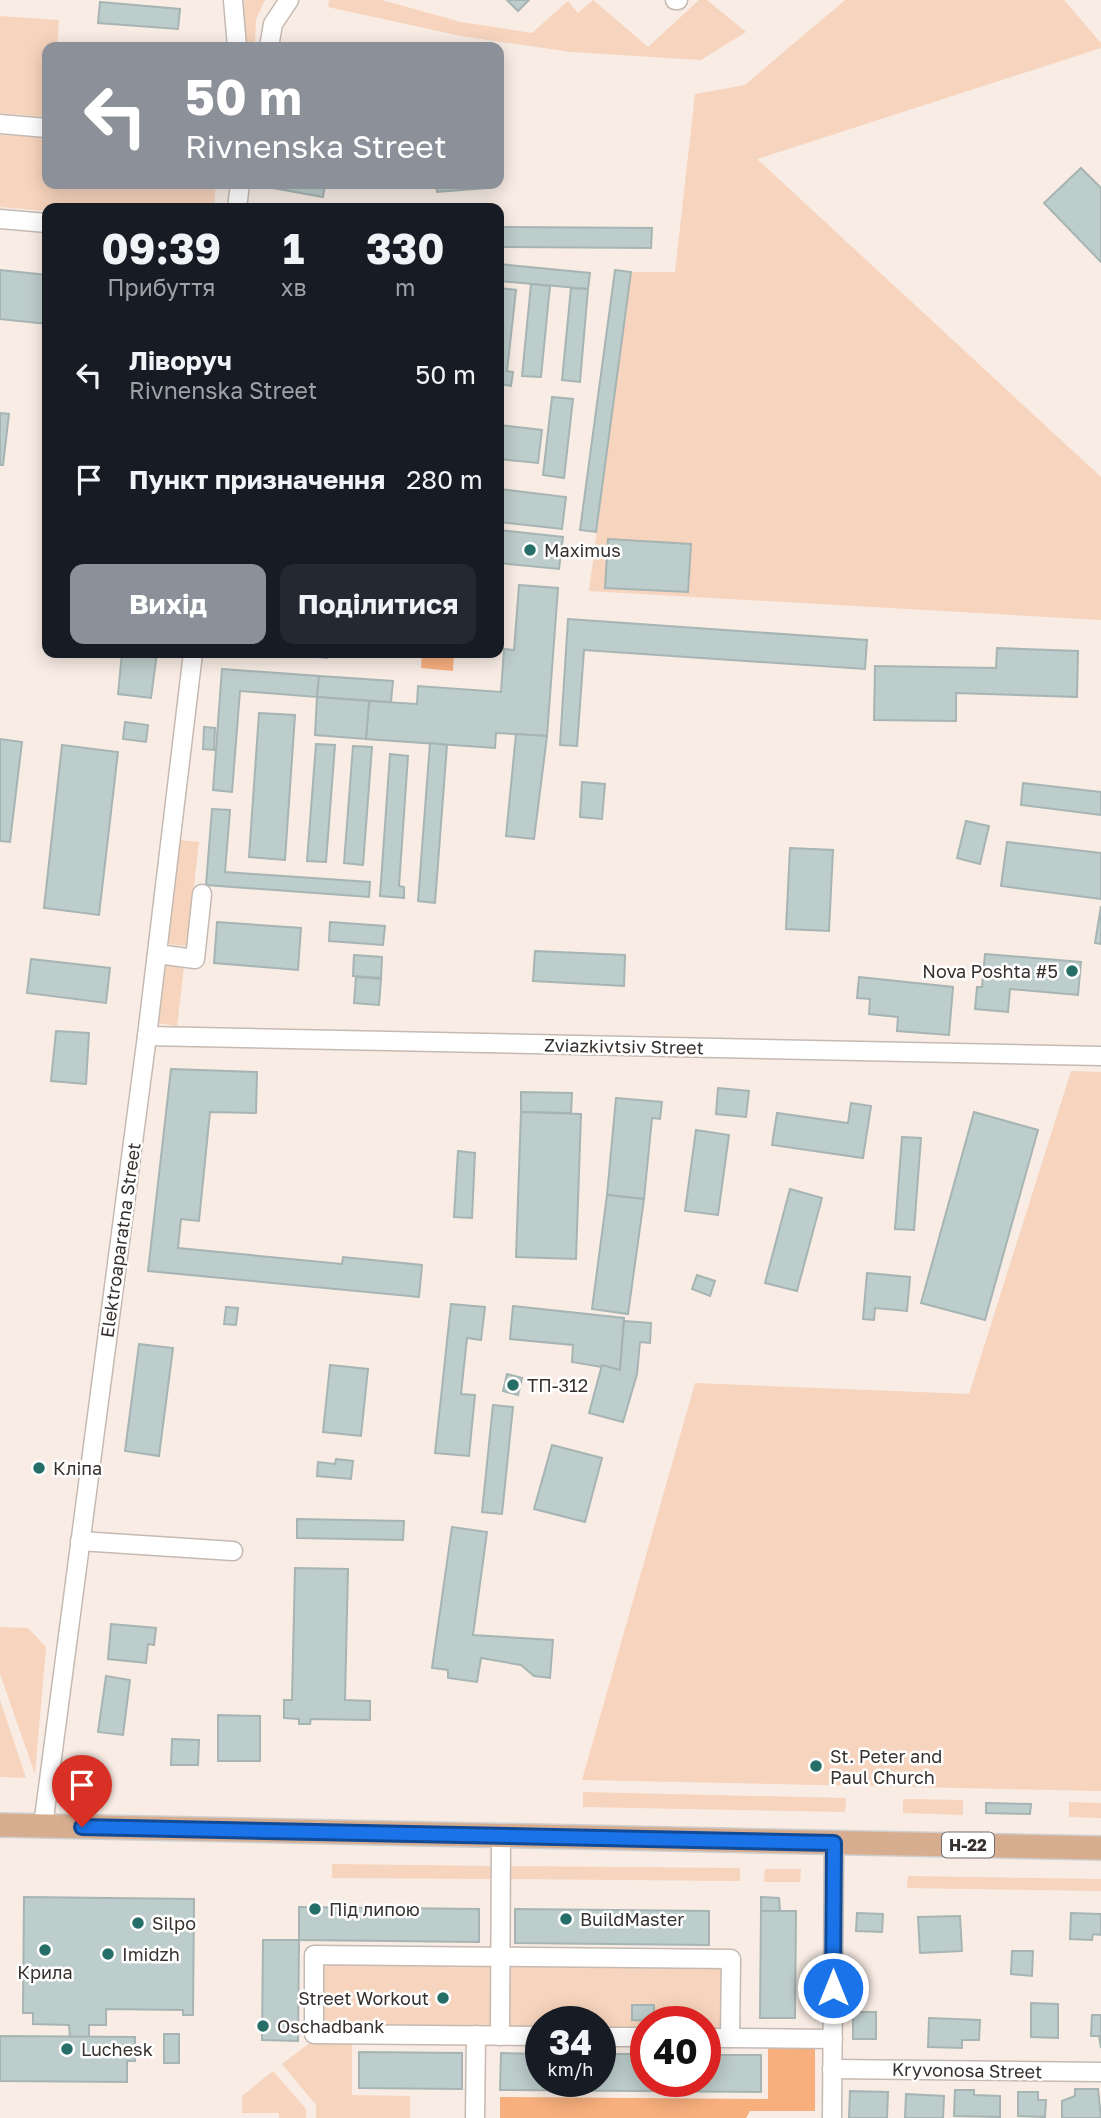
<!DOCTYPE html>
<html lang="uk">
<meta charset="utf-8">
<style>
:root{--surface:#171b24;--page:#242831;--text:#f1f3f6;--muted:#9ea1a6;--accent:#8c9099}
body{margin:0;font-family:"Golos Text",sans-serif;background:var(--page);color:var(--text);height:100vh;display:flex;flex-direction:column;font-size:26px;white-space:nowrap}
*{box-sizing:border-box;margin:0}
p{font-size:23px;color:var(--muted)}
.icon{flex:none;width:38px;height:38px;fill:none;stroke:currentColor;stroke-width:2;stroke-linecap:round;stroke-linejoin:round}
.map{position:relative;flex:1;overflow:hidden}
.sheet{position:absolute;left:42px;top:203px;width:462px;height:455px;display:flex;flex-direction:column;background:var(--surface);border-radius:14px;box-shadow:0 4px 18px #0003}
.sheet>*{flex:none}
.guide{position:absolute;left:42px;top:42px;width:462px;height:147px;border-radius:14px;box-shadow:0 4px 18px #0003;background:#8c9099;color:#fff;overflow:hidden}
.speed{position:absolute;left:525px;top:2006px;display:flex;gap:14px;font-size:35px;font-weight:700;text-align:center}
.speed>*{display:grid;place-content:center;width:91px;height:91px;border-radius:50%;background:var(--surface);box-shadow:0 4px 18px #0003;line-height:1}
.speed small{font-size:18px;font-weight:400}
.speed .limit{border:10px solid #d22;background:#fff;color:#111}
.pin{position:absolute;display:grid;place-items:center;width:60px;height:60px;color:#fff;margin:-72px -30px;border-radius:50% 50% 50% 0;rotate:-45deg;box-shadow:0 0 7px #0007}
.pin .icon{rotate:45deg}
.me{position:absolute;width:77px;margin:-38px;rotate:0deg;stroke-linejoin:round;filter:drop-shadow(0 0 5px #0008)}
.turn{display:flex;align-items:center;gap:24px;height:147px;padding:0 28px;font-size:32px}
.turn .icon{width:91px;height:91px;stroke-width:2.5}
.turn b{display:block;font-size:49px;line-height:60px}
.eta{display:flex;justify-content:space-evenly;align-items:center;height:119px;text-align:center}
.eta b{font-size:42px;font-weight:700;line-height:49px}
.primary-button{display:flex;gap:14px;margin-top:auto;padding:14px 28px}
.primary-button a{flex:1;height:80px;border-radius:14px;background:var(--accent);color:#fff;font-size:28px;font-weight:700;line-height:80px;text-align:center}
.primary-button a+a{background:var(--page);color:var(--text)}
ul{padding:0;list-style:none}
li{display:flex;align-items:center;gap:21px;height:105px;padding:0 28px}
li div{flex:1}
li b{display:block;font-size:26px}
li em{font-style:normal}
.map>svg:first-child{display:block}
.green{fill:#f7d4bd}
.forest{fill:#f7af7d}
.water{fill:#f8b07f}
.building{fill:#bdcdcb;stroke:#a6b5b3;stroke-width:2}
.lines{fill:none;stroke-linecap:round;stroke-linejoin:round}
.minor-casing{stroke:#c5bab2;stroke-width:21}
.major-casing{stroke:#cfcecd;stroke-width:26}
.minor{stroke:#fff;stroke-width:18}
.major{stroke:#d7ad90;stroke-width:23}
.route-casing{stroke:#114b97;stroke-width:18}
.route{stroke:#1a73e8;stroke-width:12}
.poi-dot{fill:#266f68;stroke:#fff;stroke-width:2.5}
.labels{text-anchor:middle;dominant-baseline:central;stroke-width:5;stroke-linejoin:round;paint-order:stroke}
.shield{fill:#fff;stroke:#726f6d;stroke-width:2}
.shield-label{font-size:16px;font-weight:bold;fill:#36312e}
.poi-label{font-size:18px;fill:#36312e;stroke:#fff;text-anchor:start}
.street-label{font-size:18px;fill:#36312e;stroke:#fff}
</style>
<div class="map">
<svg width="1101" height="2118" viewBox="0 0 1101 2118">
<rect width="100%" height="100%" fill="#f8ece4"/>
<g class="green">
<path d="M 244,0 L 265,0 L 256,19 L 255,47 L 245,47 Z"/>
<path d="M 329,0 L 382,0 L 461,22 L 532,33 L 568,1 L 578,13 L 593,0 L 648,47 L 699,0 L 707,0 L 746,32 L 701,60 L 571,52 L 461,36 L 328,7 Z"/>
<path d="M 845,0 L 1064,0 L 1101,43 L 1101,48 L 757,159 L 1101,477 L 1101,620 L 589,591 L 631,272 L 675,272 L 695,94 L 745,85 Z"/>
<path d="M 0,16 L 59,20 L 57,47 L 47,47 L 47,117 L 0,113 Z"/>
<path d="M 0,135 L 47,137 L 47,184 L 216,184 L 214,208 L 47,208 L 47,211 L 0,207 Z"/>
<path d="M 180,840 L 199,842 L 187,946 L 167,944 Z"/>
<path d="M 165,964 L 184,967 L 177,1026 L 157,1023 Z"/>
<path d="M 1071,1071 L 1101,1072 L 1101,1791 L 582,1780 L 695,1383 L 969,1394 Z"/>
<path d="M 0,1627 L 28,1628 L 46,1647 L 35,1774 L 0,1674 Z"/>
<path d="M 0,1700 L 26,1778 L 0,1777 Z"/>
<path d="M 583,1792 L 846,1798 L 845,1812 L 583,1807 Z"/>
<path d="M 903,1799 L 963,1800 L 963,1815 L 903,1813 Z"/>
<path d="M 1069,1802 L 1101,1803 L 1101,1818 L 1069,1817 Z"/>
<path d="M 332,1864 L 495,1866 L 495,1879 L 332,1878 Z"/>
<path d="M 507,1866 L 740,1868 L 740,1881 L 507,1879 Z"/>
<path d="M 765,1869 L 801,1869 L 800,1882 L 764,1882 Z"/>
<path d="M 908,1876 L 1101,1879 L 1101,1891 L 907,1888 Z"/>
<path d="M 322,1962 L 493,1964 L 493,2029 L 321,2027 Z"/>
<path d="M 508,1964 L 724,1966 L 723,2031 L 705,2031 L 705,2021 L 646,2021 L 646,2030 L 600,2030 L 600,2021 L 541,2021 L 541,2029 L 507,2029 Z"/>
<path d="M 314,2040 L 352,2041 L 352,2095 L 410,2096 L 410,2118 L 316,2118 L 316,2105 L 282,2064 Z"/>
<path d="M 273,2071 L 306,2109 L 306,2118 L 279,2118 L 279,2113 L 242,2113 L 242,2096 Z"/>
</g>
<path class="forest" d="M 768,2045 L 815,2046 L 815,2111 L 750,2111 L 746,2118 L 500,2118 L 500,2097 L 768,2099 Z"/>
<path class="water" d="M 422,653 L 454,653 L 453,671 L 421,668 Z"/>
<g class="building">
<path d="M 507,0 L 529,0 L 518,11 Z"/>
<path d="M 100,2 L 180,9 L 178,29 L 98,23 Z"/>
<path d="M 1081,168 L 1101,188 L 1101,262 L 1044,203 Z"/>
<path d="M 268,184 L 325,184 L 323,197 L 267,187 Z"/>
<path d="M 436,184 L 486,184 L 486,188 L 437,192 Z"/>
<path d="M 499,227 L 652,228 L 651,248 L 499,247 Z"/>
<path d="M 499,264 L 590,273 L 588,289 L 499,281 Z"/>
<path d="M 0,270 L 47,275 L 47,324 L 0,319 Z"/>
<path d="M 615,270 L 631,272 L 596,532 L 580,530 Z"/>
<path d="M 531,284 L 550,286 L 541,377 L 522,376 Z"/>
<path d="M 499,288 L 516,290 L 507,371 L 513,372 L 511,386 L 499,384 Z"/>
<path d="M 571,288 L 588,289 L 580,382 L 562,380 Z"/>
<path d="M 552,397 L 573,399 L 564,478 L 543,475 Z"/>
<path d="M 0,413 L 9,414 L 3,465 L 0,465 Z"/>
<path d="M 499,425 L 542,430 L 538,463 L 499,459 Z"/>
<path d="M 499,489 L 566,497 L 562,529 L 499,522 Z"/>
<path d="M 499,530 L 563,537 L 559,569 L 499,563 Z"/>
<path d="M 608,539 L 691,544 L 688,592 L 605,588 Z"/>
<path d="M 519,585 L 558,588 L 547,736 L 496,733 L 495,748 L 366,739 L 369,701 L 417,704 L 418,686 L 501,692 L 504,649 L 514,650 Z"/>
<path d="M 568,619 L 867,640 L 865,669 L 584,650 L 577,746 L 560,745 Z"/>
<path d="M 997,648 L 1078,651 L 1077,697 L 956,693 L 956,721 L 874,720 L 875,666 L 996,668 Z"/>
<path d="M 122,653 L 157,653 L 151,698 L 118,694 Z"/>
<path d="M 274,653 L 327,653 L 327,658 Z"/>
<path d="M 222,669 L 319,676 L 317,697 L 240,691 L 232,792 L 213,790 Z"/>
<path d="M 319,676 L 393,681 L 391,702 L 317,697 Z"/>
<path d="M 317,697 L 369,701 L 366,739 L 315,735 Z"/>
<path d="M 259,713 L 295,715 L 285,860 L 249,857 Z"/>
<path d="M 125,722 L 148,725 L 146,742 L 123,739 Z"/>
<path d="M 204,727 L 215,728 L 214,750 L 203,749 Z"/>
<path d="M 516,734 L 547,736 L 534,839 L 506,836 Z"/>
<path d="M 0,739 L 22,742 L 10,842 L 0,841 Z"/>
<path d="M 430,743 L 447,745 L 435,903 L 418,901 Z"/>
<path d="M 316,744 L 335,745 L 326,862 L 307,861 Z"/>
<path d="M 62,745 L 118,752 L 99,915 L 44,908 Z"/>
<path d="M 353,746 L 372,747 L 363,865 L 344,863 Z"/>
<path d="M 390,754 L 408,756 L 399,886 L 404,887 L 404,898 L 380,896 Z"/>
<path d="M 582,782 L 605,784 L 602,819 L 580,817 Z"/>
<path d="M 1023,783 L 1101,792 L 1101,815 L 1021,805 Z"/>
<path d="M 212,809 L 230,810 L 225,872 L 370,882 L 369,897 L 206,885 Z"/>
<path d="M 966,821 L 989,826 L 980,864 L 957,858 Z"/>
<path d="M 1007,842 L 1101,853 L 1101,899 L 1001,886 Z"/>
<path d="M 790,848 L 833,850 L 829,931 L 786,929 Z"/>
<path d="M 1101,906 L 1101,944 L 1095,943 Z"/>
<path d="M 217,922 L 301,928 L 298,970 L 214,963 Z"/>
<path d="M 330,922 L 385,926 L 383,945 L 329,941 Z"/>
<path d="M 535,951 L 625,955 L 624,986 L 533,981 Z"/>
<path d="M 985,954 L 1081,962 L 1078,995 L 1010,989 L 1008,1012 L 975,1009 L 977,987 L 982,987 Z"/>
<path d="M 354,955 L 382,957 L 381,978 L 353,976 Z"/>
<path d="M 31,959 L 110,968 L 106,1003 L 27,993 Z"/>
<path d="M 356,977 L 381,979 L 379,1005 L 354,1003 Z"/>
<path d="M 859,977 L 953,987 L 949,1035 L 897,1031 L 898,1017 L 869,1014 L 870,999 L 857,998 Z"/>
<path d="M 56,1031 L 89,1033 L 86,1084 L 51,1081 Z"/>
<path d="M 171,1069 L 257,1072 L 256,1113 L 210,1112 L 199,1221 L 181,1219 L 178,1248 L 342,1264 L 343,1257 L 422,1265 L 419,1297 L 148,1271 Z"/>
<path d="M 718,1088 L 749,1091 L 746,1117 L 716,1114 Z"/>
<path d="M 521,1092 L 572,1093 L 571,1113 L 521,1112 Z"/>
<path d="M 616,1098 L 662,1102 L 660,1119 L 652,1118 L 644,1199 L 607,1195 Z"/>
<path d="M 851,1103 L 871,1106 L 863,1158 L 772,1145 L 777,1113 L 848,1123 Z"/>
<path d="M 521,1112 L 581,1114 L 576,1259 L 516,1257 Z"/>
<path d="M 974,1112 L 1038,1130 L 985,1320 L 921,1303 Z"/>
<path d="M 696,1130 L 729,1135 L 718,1215 L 685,1211 Z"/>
<path d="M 902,1137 L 921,1138 L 914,1230 L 895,1229 Z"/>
<path d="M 458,1151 L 475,1153 L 472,1218 L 454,1217 Z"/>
<path d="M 790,1189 L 822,1198 L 797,1291 L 765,1283 Z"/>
<path d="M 607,1195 L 644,1199 L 628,1314 L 592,1309 Z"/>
<path d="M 867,1273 L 910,1277 L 907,1311 L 875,1308 L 874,1320 L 863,1319 Z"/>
<path d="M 697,1275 L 715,1281 L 710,1296 L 692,1289 Z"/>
<path d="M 451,1304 L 485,1307 L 481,1340 L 467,1338 L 461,1394 L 475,1395 L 469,1456 L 435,1453 Z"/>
<path d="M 513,1306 L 624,1318 L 620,1370 L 572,1362 L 573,1345 L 510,1339 Z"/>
<path d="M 226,1307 L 238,1308 L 236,1325 L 224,1324 Z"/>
<path d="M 624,1321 L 651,1323 L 650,1343 L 640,1342 L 637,1374 L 623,1422 L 589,1413 L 602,1365 L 620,1370 Z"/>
<path d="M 139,1344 L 173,1348 L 159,1456 L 125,1451 Z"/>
<path d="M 330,1365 L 368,1369 L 361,1436 L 323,1432 Z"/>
<path d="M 507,1374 L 522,1378 L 518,1395 L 503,1391 Z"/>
<path d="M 493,1405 L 513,1407 L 502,1514 L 482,1512 Z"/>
<path d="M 552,1445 L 602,1458 L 585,1522 L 534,1509 Z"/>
<path d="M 336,1459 L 353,1461 L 351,1479 L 317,1476 L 318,1462 L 335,1464 Z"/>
<path d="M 297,1519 L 404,1521 L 403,1540 L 297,1538 Z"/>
<path d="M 452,1527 L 487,1532 L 473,1635 L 553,1640 L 550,1678 L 534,1676 L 521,1665 L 481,1658 L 477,1682 L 448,1678 L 448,1670 L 432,1668 Z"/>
<path d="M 295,1568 L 348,1569 L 345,1700 L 370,1701 L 370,1720 L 311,1719 L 310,1724 L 299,1724 L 299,1719 L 284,1718 L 284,1700 L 292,1700 Z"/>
<path d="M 111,1624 L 156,1628 L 154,1645 L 148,1644 L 146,1663 L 108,1659 Z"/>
<path d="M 106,1676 L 130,1680 L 123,1735 L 98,1732 Z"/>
<path d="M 218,1715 L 260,1716 L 260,1761 L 218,1761 Z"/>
<path d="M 172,1739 L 199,1740 L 198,1765 L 171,1765 Z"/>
<path d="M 986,1803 L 1031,1804 L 1030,1814 L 986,1813 Z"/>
<path d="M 24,1897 L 194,1899 L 193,2015 L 183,2015 L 183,2010 L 106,2009 L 106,2025 L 89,2025 L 89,2037 L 70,2037 L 69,2025 L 33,2024 L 33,2013 L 23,2013 Z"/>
<path d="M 761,1897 L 779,1898 L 780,1911 L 761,1911 Z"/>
<path d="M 299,1907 L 479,1909 L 479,1942 L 299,1940 Z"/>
<path d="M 515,1909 L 709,1911 L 709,1945 L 515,1943 Z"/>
<path d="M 761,1911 L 796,1911 L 795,2018 L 760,2018 Z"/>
<path d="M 857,1913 L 883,1914 L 882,1932 L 856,1931 Z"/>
<path d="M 1071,1913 L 1101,1914 L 1101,1935 L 1093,1934 L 1092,1940 L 1070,1939 Z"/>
<path d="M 960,1916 L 962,1951 L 920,1953 L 918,1917 Z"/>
<path d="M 263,1940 L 299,1940 L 298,2041 L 262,2040 Z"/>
<path d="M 1012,1951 L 1033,1951 L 1032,1976 L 1011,1974 Z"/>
<path d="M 1031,2003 L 1058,2004 L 1058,2038 L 1031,2037 Z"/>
<path d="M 632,2005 L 654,2005 L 654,2021 L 632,2020 Z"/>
<rect x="853" y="2012" width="23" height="27"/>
<path d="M 1092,2015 L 1101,2015 L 1101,2048 L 1099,2036 L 1091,2036 Z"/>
<path d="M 929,2018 L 980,2020 L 979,2040 L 962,2040 L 962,2048 L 928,2047 Z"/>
<rect x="164" y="2034" width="15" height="29"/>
<path d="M 0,2036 L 135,2037 L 135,2061 L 127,2061 L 127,2082 L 0,2081 Z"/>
<path d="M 359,2052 L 462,2053 L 462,2089 L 359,2088 Z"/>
<path d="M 501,2053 L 541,2054 L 541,2081 L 600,2081 L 600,2054 L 646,2054 L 646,2081 L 705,2081 L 705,2055 L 761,2055 L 761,2092 L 500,2090 Z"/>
<path d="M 1075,2089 L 1098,2089 L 1101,2118 L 1062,2118 L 1062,2101 L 1075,2096 Z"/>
<path d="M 955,2090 L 974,2090 L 974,2095 L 1000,2096 L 1000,2117 L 954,2116 Z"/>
<path d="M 850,2091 L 888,2092 L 887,2118 L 849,2118 Z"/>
<path d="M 1018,2092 L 1038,2092 L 1038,2100 L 1046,2100 L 1045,2117 L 1018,2116 Z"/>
<path d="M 906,2094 L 944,2096 L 943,2118 L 905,2118 Z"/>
</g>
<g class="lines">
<g class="minor-casing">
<g id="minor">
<path d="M 233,0 L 237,47"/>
<path d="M 675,0 L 678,0"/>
<path d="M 269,47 L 273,24 L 289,0"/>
<path d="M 0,124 L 47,128"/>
<path d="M 237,208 L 240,184"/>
<path d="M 0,219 L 47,223"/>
<path d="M 157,954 L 195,959 L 202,894"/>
<path d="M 147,1036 L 1101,1056"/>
<path d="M 80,1541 L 233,1551"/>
<path d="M 43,1826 L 147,1036 L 193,653"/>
<path d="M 500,2036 L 501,1836"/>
<path d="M 541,2036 L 314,2034 L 314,1955 L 731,1959 L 730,2038 L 705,2038"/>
<path d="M 600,2037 L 646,2037"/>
<path d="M 730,2038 L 833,2039"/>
<path d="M 832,2069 L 1101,2072"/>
<path d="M 475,2118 L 476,2035"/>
<path d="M 832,2118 L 834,1843"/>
</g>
</g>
<g class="major-casing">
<path id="major" d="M 0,1825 L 1101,1848"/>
</g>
<use href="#minor" class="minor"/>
<use href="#major" class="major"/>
</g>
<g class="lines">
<g class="route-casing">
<path id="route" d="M 82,1827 L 834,1843 L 833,1988"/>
</g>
<use href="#route" class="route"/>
</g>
<g class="poi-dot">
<circle cx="530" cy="550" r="7"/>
<circle cx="1072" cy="971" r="7"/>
<circle cx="513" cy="1385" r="7"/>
<circle cx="39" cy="1468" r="7"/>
<circle cx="816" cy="1766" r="7"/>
<circle cx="315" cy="1909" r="7"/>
<circle cx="566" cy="1919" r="7"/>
<circle cx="138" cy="1923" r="7"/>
<circle cx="45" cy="1950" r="7"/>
<circle cx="108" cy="1954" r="7"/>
<circle cx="443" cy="1998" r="7"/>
<circle cx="263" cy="2026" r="7"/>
<circle cx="67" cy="2049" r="7"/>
</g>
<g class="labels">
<rect class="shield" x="942" y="1832.5" width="52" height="25" rx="5"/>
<g class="shield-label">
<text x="968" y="1845">Н-22</text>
</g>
<g class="poi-label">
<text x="544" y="550">Maximus</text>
<text x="1058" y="971" text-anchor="end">Nova Poshta #5</text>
<text x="527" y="1385">ТП-312</text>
<text x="53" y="1468">Кліпа</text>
<text x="830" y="1756">St. Peter and<tspan x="830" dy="21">Paul Church</tspan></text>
<text x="329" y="1909">Під липою</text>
<text x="580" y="1919">BuildMaster</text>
<text x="152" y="1923">Silpo</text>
<text x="122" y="1954">Imidzh</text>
<text x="45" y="1972" text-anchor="middle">Крила</text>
<text x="429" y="1998" text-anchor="end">Street Workout</text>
<text x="277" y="2026">Oschadbank</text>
<text x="81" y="2049">Luchesk</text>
</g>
<g class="street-label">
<text transform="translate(624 1046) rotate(1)">Zviazkivtsiv Street</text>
<text transform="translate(120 1240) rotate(-82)">Elektroaparatna Street</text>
<text transform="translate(967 2070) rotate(1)">Kryvonosa Street</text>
</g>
</g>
</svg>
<div class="speed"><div>34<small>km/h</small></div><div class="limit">40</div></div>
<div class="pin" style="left:82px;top:1827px;background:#d93025"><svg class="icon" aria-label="arrive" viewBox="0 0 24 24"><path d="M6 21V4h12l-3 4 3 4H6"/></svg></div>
<svg class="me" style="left:833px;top:1988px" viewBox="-20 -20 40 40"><circle r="17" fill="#1a73e8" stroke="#fff" stroke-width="3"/><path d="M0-11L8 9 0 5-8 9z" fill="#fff"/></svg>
<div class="guide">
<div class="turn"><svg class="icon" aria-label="left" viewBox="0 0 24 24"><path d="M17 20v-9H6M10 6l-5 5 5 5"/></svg><div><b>50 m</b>Rivnenska Street</div></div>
</div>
<section class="sheet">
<div class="eta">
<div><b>09:39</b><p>Прибуття</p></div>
<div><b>1</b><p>хв</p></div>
<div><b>330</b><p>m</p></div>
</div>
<ul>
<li><svg class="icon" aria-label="left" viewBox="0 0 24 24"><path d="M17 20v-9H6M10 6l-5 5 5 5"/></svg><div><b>Ліворуч</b><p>Rivnenska Street</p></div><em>50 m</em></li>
<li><svg class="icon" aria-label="arrive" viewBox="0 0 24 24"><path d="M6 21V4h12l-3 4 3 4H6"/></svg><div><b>Пункт призначення</b></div><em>280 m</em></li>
</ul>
<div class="primary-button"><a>Вихід</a><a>Поділитися</a></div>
</section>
</div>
